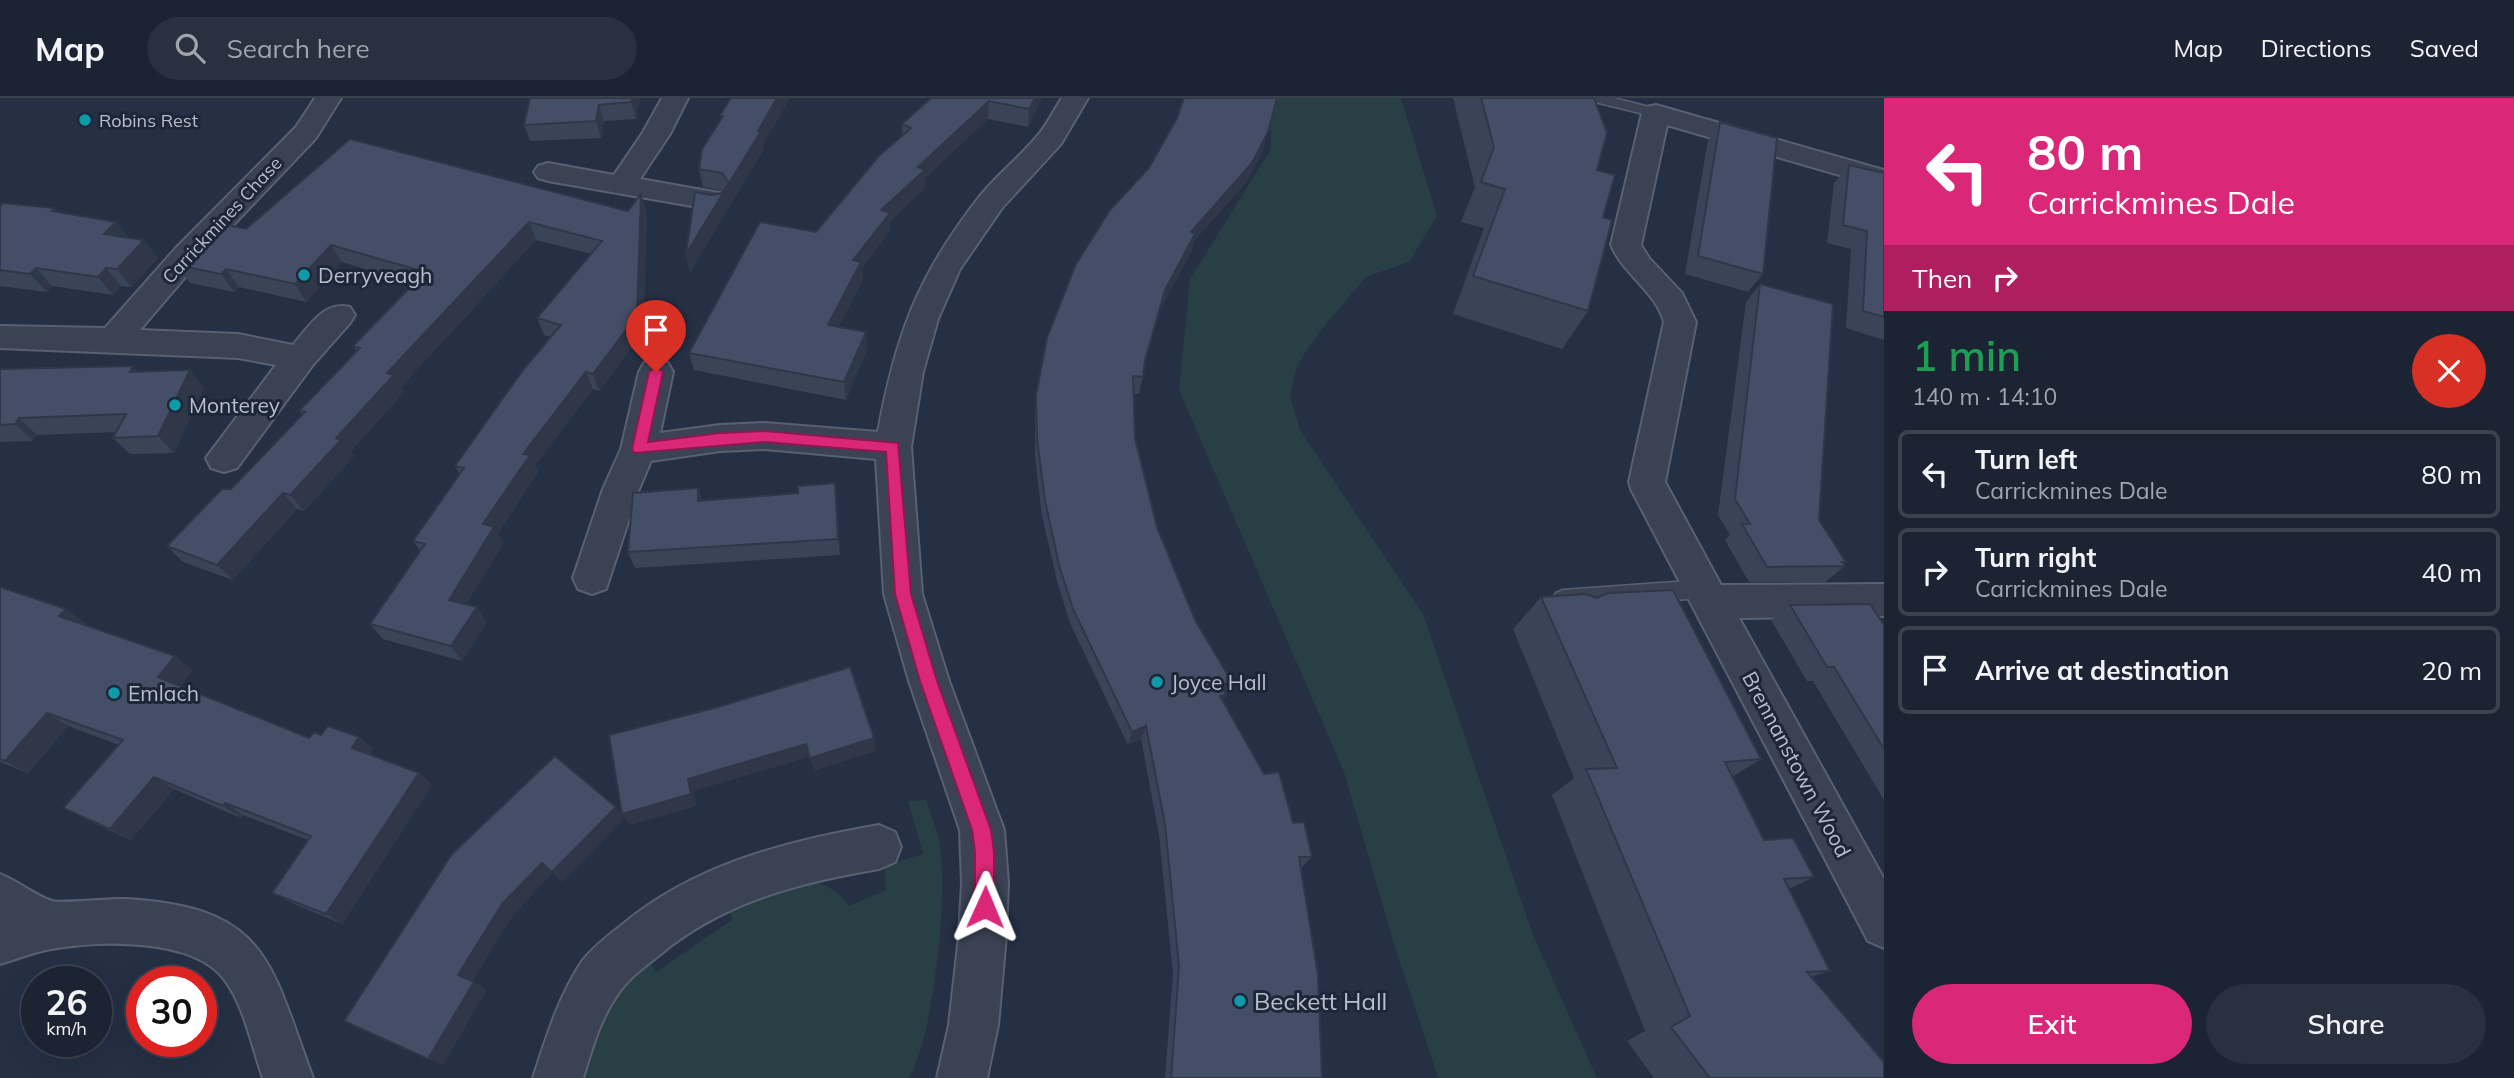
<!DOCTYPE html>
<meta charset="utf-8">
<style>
:root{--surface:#1c2434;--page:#293040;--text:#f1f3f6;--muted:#a0a4ac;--line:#3a414f;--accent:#db2777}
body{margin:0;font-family:Mulish,sans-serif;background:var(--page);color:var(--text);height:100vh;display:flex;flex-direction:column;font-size:26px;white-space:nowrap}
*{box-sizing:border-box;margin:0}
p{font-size:23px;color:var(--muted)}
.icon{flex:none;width:38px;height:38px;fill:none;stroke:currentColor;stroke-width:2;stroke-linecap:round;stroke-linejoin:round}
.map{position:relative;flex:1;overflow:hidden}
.side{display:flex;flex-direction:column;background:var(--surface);width:630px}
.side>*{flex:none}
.banner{background:#db2777;color:#fff;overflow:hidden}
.speed{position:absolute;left:21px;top:868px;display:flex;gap:14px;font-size:35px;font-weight:700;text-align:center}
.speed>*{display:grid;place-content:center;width:91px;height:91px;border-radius:50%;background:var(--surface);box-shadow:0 7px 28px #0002,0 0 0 2px var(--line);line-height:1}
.speed small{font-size:18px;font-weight:400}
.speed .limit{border:10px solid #d22;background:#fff;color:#111}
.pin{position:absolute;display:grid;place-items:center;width:60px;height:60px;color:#fff;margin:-72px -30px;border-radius:50% 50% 50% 0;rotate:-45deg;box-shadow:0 0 7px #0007}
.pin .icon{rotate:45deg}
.me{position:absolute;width:77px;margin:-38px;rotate:1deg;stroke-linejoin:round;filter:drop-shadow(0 0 5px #0008)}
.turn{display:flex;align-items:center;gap:24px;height:147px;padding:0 28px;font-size:32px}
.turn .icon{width:91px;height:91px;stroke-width:2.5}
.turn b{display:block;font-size:49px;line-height:60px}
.then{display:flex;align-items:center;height:66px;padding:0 28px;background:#0003;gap:14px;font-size:26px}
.round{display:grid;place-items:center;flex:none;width:74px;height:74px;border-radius:37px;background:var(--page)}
.overview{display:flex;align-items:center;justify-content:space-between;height:119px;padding:0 28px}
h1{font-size:42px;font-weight:600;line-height:52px;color:#1e9e55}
.button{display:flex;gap:14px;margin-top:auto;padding:14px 28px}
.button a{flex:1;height:80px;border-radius:42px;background:var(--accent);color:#fff;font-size:28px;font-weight:600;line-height:80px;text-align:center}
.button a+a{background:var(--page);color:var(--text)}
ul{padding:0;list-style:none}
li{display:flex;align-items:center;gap:21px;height:88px;margin:0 14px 10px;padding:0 14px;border:4px solid var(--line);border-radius:10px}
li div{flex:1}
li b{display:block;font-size:26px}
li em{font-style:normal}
header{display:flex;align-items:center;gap:42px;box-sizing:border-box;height:98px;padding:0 35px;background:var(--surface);border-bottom:2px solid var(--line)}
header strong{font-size:33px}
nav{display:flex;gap:38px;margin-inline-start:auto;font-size:24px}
.search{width:490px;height:63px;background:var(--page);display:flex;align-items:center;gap:18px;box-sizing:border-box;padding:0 24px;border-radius:38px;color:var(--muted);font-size:26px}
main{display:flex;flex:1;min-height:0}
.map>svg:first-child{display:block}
.green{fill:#273f45}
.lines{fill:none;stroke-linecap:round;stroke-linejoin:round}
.service-casing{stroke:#586071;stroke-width:3}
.minor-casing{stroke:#586071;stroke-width:4}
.service{fill:#3a4254;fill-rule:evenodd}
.minor{fill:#3a4254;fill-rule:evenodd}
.wall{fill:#3a4459}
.shaded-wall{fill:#303748}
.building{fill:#444f67;stroke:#303748;stroke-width:2}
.route{fill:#db2777;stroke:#8e194d;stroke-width:2}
.culture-dot{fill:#0f9aa8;stroke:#1e2739;stroke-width:2.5}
.labels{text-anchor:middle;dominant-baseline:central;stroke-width:6;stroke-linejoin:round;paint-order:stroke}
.far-poi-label{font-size:18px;fill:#b7becd;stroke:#1e2739;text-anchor:start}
.far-street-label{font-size:18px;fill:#b7becd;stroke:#1e2739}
.poi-label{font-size:21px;fill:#b7becd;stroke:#1e2739;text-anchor:start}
.street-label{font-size:21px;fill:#b7becd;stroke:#1e2739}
.near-poi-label{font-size:24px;fill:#b7becd;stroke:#1e2739;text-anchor:start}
</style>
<header>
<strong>Map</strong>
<div class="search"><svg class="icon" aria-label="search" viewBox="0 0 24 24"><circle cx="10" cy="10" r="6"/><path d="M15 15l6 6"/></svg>Search here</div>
<nav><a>Map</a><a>Directions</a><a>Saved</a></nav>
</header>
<main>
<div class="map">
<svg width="1884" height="980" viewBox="0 0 1884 980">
<rect width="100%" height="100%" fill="#253045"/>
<g class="green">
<path d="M 1269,0 L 1401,0 L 1437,118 L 1409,164 L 1366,179 L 1320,233 L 1297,267 L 1290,298 L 1300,332 L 1423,516 L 1533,837 L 1597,980 L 1438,980 L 1394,846 L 1344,674 L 1179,292 L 1190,181 L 1271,51 Z"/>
<path d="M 926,702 C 930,715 937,729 939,743 C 949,790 934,940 909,980 L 578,980 L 588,947 L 621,888 L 649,861 L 656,874 L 733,821 L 726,809 C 746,803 789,785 807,784 C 824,783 840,795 849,808 L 886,792 L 884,768 L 923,756 L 908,703 Z"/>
</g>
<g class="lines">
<g class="service-casing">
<g id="service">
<path d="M 1589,0 L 1614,0 L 1661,12 L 1663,15 L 1656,19 L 1591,3 Z"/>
<path d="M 1702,482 L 1709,485 L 1713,491 L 1709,497 L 1702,500 L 1563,510 L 1556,507 L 1552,501 L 1556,495 L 1563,492 Z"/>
</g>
</g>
<g class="minor-casing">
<g id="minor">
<path d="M 315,0 L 341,0 L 316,40 L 198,164 L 140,232 L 238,236 L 293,247 C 309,229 324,202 350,209 L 355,217 L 350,225 L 312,268 L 237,370 L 224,374 L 211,370 L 206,360 L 276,267 L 238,260 L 0,250 L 0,228 L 105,230 L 176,150 L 296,29 Z"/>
<path d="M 662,0 L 688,0 L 670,36 L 640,81 L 725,96 L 730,103 L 725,110 L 715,112 L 548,83 L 538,80 L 534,74 L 538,68 L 548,65 L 614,77 L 642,36 Z"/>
<path d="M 1062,0 L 1088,0 L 1061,46 L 1002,110 L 960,171 L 938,221 L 923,274 L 911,349 L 922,496 L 949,583 L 1004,732 L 1008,785 L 1006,838 L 998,927 L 987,980 L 937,980 L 949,927 L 959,838 L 962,785 L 960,732 L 909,583 L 884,496 L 876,361 L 765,351 L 720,353 L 651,363 L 639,391 L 606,491 L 592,496 L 578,491 L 573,480 L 603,391 L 621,351 L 639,274 L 644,265 L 656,262 L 668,265 L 673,274 L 660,335 L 720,327 L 765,325 L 878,334 C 896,236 918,177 980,98 C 998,76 1021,58 1039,36 C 1048,25 1054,12 1062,0 Z"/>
<path d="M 1656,7 L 1884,72 L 1884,90 L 1667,27 L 1641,147 L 1649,160 L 1682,195 L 1696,224 L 1665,384 L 1721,487 L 1884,486 L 1884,518 L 1739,520 L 1884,781 L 1884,850 L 1868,843 L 1631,391 L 1629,384 L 1664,224 C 1656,194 1624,177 1611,147 L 1642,15 L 1646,9 Z"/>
<path d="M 879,727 L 895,734 L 901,749 L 895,764 L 879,771 C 797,785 722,804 657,859 C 643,870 628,881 618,896 C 600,921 592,951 583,980 L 533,980 C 546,940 559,897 583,862 C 594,848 609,837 623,826 C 696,766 787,743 879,727 Z"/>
<path d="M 0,776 C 18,783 34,797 52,803 C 59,806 111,800 126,801 C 268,809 270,864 313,980 L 263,980 C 251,947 245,909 224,881 C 192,839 98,843 51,851 C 34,854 17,861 0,866 Z"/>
</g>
</g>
<use href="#service" class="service"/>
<use href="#minor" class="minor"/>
</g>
<g class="wall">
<path d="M 530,0 L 640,0 L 636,21 L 604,23 L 601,40 L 530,43 L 524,27 Z"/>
<path d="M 731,0 L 790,0 L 763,46 L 764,51 L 690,174 L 686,156 L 711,97 L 722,95 L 723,93 L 703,89 L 699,71 L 721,21 L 720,17 Z"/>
<path d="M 931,0 L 1042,0 L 1028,29 L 988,21 L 925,80 L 925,90 L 890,123 L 890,133 L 862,170 L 863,182 L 838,229 L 866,234 L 867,252 L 846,302 L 694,272 L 689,255 L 816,134 L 902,38 L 902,26 Z"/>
<path d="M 1453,0 L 1594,0 L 1597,72 L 1603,119 L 1588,213 L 1562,251 L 1453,216 L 1484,130 L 1461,124 L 1475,89 Z"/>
<path d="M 1177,20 L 1263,52 L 1247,83 L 1194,143 L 1191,154 L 1161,210 L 1144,268 L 1143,279 L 1139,296 L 1134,296 L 1135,340 L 1157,429 L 1195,522 L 1232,584 L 1223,602 L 1264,676 L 1312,759 L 1302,769 L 1301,769 L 1322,980 L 1165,980 L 1173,876 L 1159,737 L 1141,641 L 1128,647 L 1070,525 L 1057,483 L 1042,418 L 1035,358 L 1035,314 L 1036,297 L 1149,70 Z"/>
<path d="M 1720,24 L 1763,176 L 1748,194 L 1685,176 L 1708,42 Z"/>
<path d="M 1849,67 L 1884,75 L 1884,242 L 1846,230 L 1851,151 L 1827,145 L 1834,85 Z"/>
<path d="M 0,108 L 54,110 L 57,114 L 116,124 L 129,140 L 158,160 L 131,189 L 121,188 L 113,197 L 52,188 L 47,194 L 0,188 Z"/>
<path d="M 628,113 L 647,114 L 643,234 L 599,293 L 593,291 L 535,367 L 538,374 L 498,435 L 504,445 L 466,506 L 487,524 L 462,563 L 383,541 L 370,526 L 420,452 L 413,443 L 460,376 L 455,368 L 551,239 L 544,237 L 537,220 L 591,156 L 536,142 L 401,289 L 404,294 L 350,354 L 354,358 L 304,413 L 297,411 L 233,482 L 183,464 L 167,448 L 231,391 L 302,317 L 299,313 L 356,253 L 353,248 L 414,186 L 342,164 L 306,204 L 239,189 L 234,194 L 190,185 L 176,167 L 246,131 Z"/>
<path d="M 1760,186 L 1819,422 L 1846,464 L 1843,466 L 1845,468 L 1825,484 L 1749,484 L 1725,442 L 1730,437 L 1718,417 L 1746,204 Z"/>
<path d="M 0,271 L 138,274 L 204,290 L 174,355 L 130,356 L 113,340 L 116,334 L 37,337 L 33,343 L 0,344 Z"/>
<path d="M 698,390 L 702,403 L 798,395 L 837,401 L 840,457 L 635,470 L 628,454 Z"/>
<path d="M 0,489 L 66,511 L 86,526 L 85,527 L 175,558 L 193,572 L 180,588 L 309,640 L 321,637 L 359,639 L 373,651 L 370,657 L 419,675 L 432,687 L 342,826 L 290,804 L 272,795 L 308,742 L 243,717 L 241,720 L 174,691 L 131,742 L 85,721 L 63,710 L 119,647 L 68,628 L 28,675 L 0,664 Z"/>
<path d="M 1541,499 L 1761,661 L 1732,679 L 1764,742 L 1814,779 L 1789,791 L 1830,873 L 1811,879 L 1884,980 L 1654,980 L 1627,943 L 1645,933 L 1552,697 L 1574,680 L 1513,531 Z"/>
<path d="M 1790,507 L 1884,527 L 1884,702 L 1813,583 L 1807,583 L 1771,522 Z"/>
</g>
<g class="shaded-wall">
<path d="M 632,0 L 640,0 L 636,21 L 631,4 Z"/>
<path d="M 777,0 L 790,0 L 763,46 L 764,51 L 690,174 L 686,156 L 759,37 L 758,33 Z"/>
<path d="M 1035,0 L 1042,0 L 1028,29 L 1029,11 Z"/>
<path d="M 989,3 L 988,21 L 925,80 L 925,90 L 890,123 L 890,133 L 862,170 L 863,182 L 830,245 L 828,227 L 853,162 L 881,112 L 918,69 Z"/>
<path d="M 599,7 L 604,23 L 601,40 L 596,23 Z"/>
<path d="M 1268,34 L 1263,52 L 1247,83 L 1194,143 L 1191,154 L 1161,210 L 1141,279 L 1145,262 L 1165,192 L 1191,134 Z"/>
<path d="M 641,96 L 647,114 L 643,234 L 599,293 L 593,276 Z"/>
<path d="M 116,124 L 130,142 L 104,136 Z"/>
<path d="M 529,124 L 536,142 L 401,289 L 404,294 L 350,354 L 354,358 L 304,413 L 290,397 L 387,275 Z"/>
<path d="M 144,142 L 158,160 L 131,189 L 117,171 Z"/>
<path d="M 331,147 L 342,164 L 306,204 L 295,186 Z"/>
<path d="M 36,170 L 52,188 L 47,194 L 30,176 Z"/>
<path d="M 106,170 L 121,188 L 113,197 L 98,179 Z"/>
<path d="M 226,171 L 239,189 L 234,194 L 221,176 Z"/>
<path d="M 866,234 L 867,252 L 846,302 L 844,284 Z"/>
<path d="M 133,268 L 148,285 L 130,274 Z"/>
<path d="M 190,272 L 204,290 L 174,355 L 158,338 Z"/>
<path d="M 586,274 L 593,291 L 535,367 L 538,374 L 498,435 L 504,445 L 460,516 L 449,502 L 483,426 L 523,356 Z"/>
<path d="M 19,320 L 37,337 L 33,343 L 15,326 Z"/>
<path d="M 835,385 L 837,401 L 840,457 L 838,441 Z"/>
<path d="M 698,390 L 703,406 L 698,403 Z"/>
<path d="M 283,395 L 297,411 L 233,482 L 217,467 Z"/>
<path d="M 477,509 L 487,524 L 462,563 L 451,548 Z"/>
<path d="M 66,511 L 86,526 L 79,533 L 59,518 Z"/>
<path d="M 175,558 L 193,572 L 176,593 L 158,579 Z"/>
<path d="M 1232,584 L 1219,610 L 1221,587 Z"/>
<path d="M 47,615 L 68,628 L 28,675 L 5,663 Z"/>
<path d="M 1146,628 L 1141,641 L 1128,647 L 1132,634 Z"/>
<path d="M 359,639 L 373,651 L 366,663 L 352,650 Z"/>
<path d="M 874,640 L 876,653 L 814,673 L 810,660 Z"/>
<path d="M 806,646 L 809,659 L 694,693 L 697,708 L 630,727 L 622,716 L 688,681 Z"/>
<path d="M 419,675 L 432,687 L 342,826 L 326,816 Z"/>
<path d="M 154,679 L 174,691 L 131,742 L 110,731 Z"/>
<path d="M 225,705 L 243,717 L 241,720 L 223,708 Z"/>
<path d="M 616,709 L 625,720 L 562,784 L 552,774 Z"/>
<path d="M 542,765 L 552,776 L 514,816 L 471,885 L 458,877 L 502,806 Z"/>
<path d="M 474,884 L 487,892 L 443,967 L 428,961 Z"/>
</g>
<g class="building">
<path d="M 530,0 L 632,0 L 631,4 L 599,7 L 596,23 L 524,27 Z"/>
<path d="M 731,0 L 777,0 L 758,33 L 761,33 L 686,156 L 695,94 L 711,97 L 722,95 L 729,85 L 722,75 L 699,71 L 702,51 L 723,18 L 720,17 Z"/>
<path d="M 931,0 L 1035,0 L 1029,11 L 989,3 L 918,69 L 925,72 L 881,112 L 890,115 L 853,162 L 861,164 L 828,227 L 866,234 L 844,284 L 689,255 L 760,124 L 816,134 L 879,58 L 911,30 L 902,26 Z"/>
<path d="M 1184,0 L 1277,0 L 1268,34 L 1252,65 L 1191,134 L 1195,136 L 1165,192 L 1145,262 L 1143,279 L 1133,278 L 1135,340 L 1157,429 L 1195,522 L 1232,584 L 1221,587 L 1226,596 L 1220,598 L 1264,676 L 1279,674 L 1293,725 L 1304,724 L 1312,759 L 1299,759 L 1318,877 L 1322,980 L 1171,980 L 1179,868 L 1165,726 L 1146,628 L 1132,634 L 1073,511 L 1059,467 L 1045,402 L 1037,341 L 1036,297 L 1047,240 L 1076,166 L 1110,112 L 1149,70 L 1177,20 Z"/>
<path d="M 1481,0 L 1594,0 L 1607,35 L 1597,72 L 1615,77 L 1603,119 L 1612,122 L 1588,213 L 1473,178 L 1505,91 L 1481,84 L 1494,49 Z"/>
<path d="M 1720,24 L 1777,40 L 1763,176 L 1698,158 Z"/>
<path d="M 350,41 L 628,113 L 641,96 L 637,217 L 593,276 L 586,274 L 523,356 L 530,357 L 483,426 L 494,429 L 449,502 L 477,509 L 451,548 L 370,526 L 425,446 L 413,443 L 464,370 L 455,368 L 523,272 L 561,227 L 537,220 L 602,143 L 529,124 L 387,275 L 394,277 L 336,340 L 341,342 L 290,397 L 283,395 L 217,467 L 167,448 L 222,391 L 231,391 L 305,314 L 299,313 L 360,250 L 353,248 L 425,174 L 331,147 L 295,186 L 226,171 L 221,176 L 176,167 L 219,125 L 246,131 Z"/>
<path d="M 1849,67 L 1884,75 L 1884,219 L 1863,213 L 1867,133 L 1843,127 Z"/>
<path d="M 3,105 L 54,110 L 52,113 L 116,124 L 104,136 L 144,142 L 117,171 L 106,170 L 98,179 L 36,170 L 30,176 L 0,172 L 0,108 Z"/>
<path d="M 1760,186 L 1833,206 L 1819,422 L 1846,464 L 1842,464 L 1845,468 L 1767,469 L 1742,426 L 1750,426 L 1735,401 Z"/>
<path d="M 133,268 L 130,274 L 190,272 L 158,338 L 113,340 L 126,316 L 19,320 L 15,326 L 0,327 L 0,271 Z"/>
<path d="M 835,385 L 838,441 L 628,454 L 633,395 L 698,390 L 698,403 L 798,395 L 798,388 Z"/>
<path d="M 0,489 L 66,511 L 59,518 L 175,558 L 158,579 L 309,640 L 314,634 L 321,637 L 328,628 L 359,639 L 352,650 L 419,675 L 326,816 L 272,795 L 311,738 L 225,705 L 223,708 L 154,679 L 110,731 L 63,710 L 123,642 L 47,615 L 5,663 L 0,661 Z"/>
<path d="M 1673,492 L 1761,661 L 1725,664 L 1764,742 L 1793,740 L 1814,779 L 1784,781 L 1830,873 L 1807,874 L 1884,964 L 1884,980 L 1710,980 L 1671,929 L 1690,918 L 1586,671 L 1617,670 L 1541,499 L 1586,496 L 1597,500 L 1608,495 Z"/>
<path d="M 1870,506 L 1884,527 L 1884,651 L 1834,569 L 1827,569 L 1790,507 Z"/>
<path d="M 850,569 L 874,640 L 810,660 L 806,646 L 688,681 L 691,696 L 622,716 L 609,637 L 718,609 Z"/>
<path d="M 555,658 L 616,709 L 552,774 L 542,765 L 502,806 L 458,877 L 474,884 L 428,961 L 344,923 L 452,756 Z"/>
</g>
<path class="route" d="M 656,269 L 663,274 L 648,344 L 720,335 L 765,333 L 898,345 L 911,496 L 937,583 L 991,732 L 994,754 L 994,809 L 992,816 L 985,819 L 978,816 L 975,809 L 975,754 L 972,732 L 920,583 L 895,496 L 886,354 L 765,344 L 634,355 L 632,351 L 649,274 Z"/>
<g class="culture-dot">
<circle cx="85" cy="22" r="7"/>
<circle cx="304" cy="177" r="7"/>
<circle cx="175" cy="307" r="7"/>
<circle cx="1157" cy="584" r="7"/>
<circle cx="114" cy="595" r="7"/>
<circle cx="1240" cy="903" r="7"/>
</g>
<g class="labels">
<g class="far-poi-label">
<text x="99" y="22">Robins Rest</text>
</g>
<g class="far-street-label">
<text transform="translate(222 122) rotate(-47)">Carrickmines Chase</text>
</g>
<g class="poi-label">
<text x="318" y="177">Derryveagh</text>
<text x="189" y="307">Monterey</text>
<text x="1171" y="584">Joyce Hall</text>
<text x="128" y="595">Emlach</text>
</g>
<g class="street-label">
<text transform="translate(1797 666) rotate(62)">Brennanstown Wood</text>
</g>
<g class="near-poi-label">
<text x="1254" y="903">Beckett Hall</text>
</g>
</g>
</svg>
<div class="speed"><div>26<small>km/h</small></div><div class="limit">30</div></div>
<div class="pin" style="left:656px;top:274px;background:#d93025"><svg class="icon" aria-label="arrive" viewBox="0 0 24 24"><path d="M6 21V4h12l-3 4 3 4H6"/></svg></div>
<svg class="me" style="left:985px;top:809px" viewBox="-20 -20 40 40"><path d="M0-17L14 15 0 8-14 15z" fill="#db2777" stroke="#fff" stroke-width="4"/></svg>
</div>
<section class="side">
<div class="banner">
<div class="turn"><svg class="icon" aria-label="left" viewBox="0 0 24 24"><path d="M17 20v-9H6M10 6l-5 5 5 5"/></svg><div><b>80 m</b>Carrickmines Dale</div></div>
<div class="then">Then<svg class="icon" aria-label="right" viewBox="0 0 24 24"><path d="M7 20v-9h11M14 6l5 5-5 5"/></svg></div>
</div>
<div class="overview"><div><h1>1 min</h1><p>140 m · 14:10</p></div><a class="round" style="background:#d93025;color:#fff"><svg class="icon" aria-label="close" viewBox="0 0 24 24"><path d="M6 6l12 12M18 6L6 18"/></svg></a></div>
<ul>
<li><svg class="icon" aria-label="left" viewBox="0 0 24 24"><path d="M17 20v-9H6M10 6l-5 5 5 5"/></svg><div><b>Turn left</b><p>Carrickmines Dale</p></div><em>80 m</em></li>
<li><svg class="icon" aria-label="right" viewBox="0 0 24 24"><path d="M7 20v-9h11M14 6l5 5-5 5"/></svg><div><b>Turn right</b><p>Carrickmines Dale</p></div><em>40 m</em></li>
<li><svg class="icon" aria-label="arrive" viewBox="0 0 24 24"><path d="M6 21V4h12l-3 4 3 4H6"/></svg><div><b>Arrive at destination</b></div><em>20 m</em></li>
</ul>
<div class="button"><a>Exit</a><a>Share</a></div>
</section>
</main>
